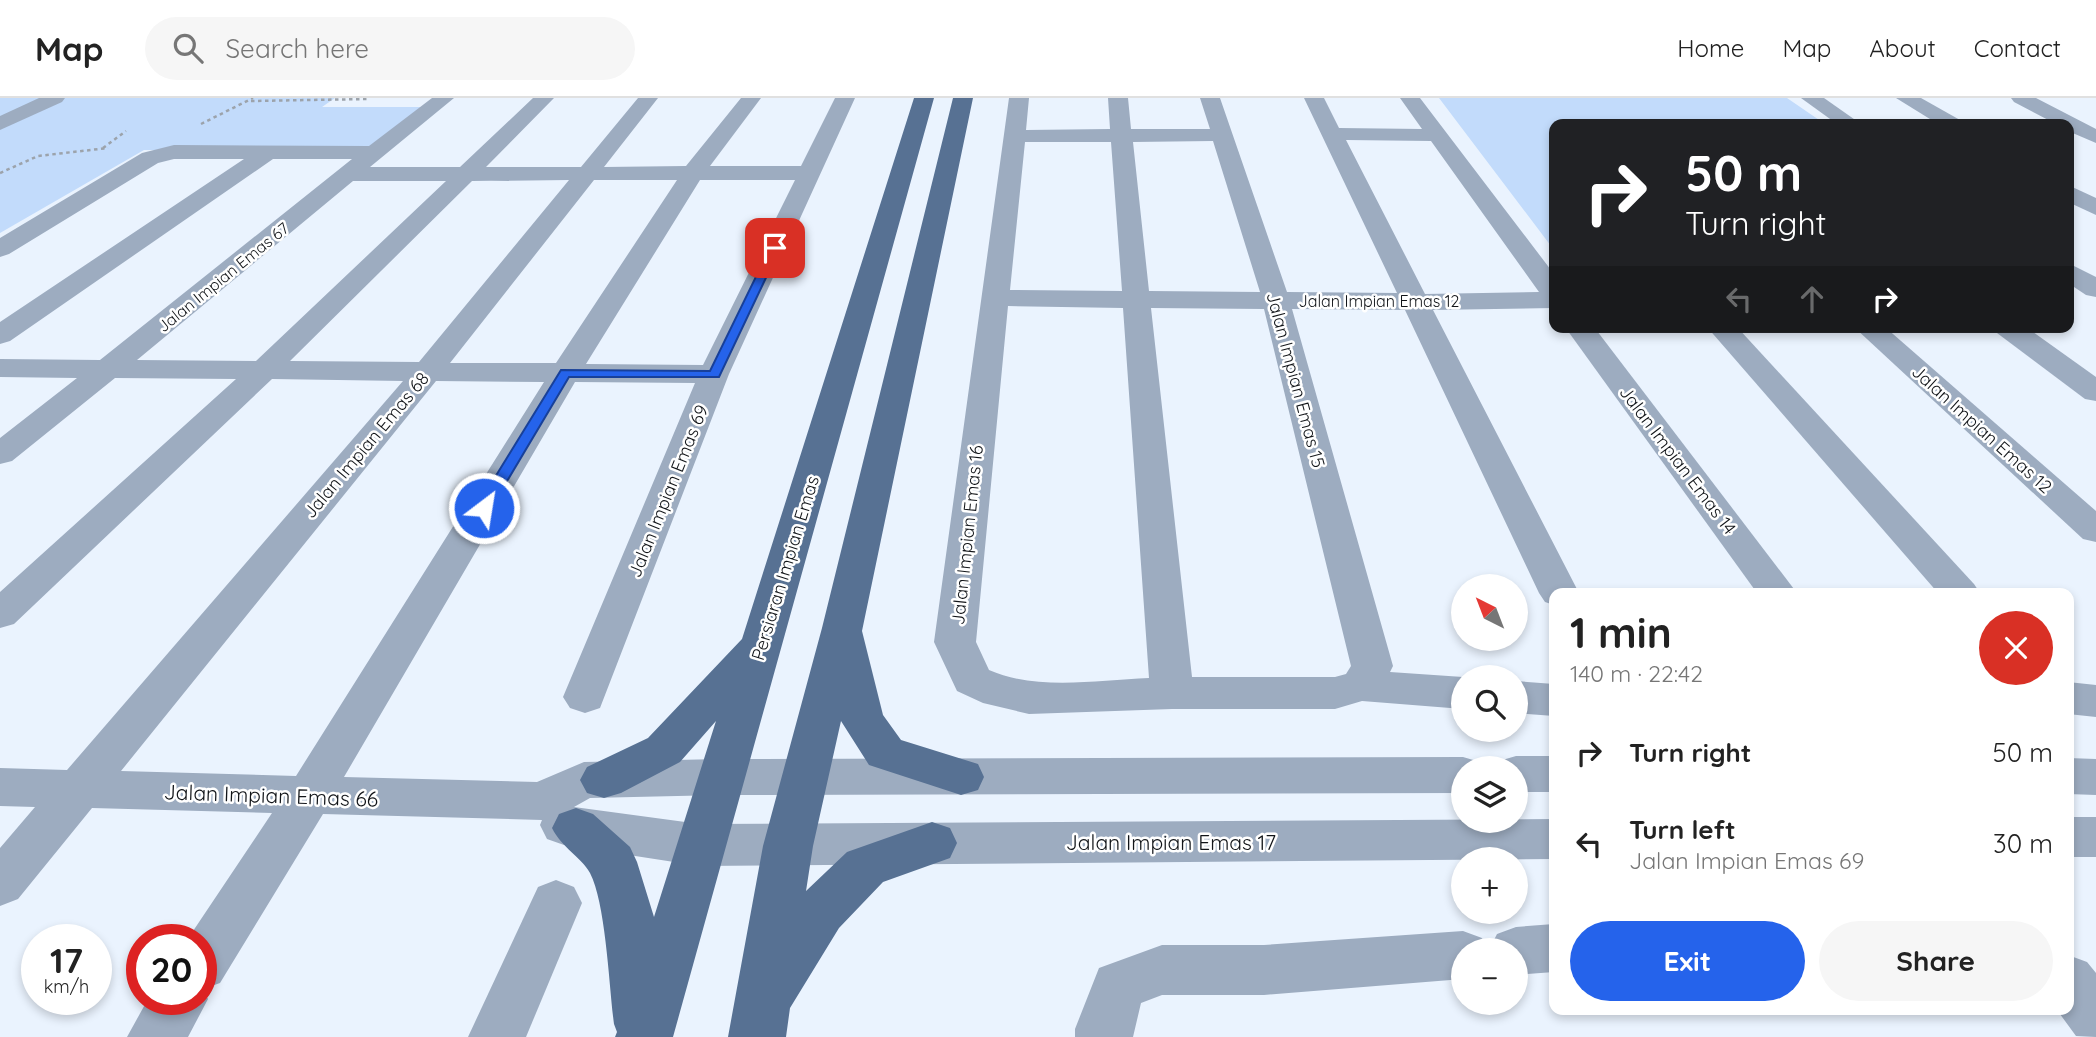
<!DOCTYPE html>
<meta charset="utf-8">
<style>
:root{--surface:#fff;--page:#f6f6f6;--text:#222;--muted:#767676;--line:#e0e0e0;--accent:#2563eb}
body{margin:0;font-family:Quicksand,sans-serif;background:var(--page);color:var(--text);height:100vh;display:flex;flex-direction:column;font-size:26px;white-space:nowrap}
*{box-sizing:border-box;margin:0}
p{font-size:23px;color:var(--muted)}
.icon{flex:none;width:38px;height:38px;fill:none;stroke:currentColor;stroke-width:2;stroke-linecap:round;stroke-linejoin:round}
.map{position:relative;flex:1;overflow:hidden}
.panel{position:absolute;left:1549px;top:490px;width:525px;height:427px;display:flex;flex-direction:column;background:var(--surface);border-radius:14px;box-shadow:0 4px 10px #0003}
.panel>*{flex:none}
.hud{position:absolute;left:1549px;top:21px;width:525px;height:214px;border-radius:14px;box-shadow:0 4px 10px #0003;background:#202124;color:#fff;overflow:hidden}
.needle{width:46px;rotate:318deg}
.controls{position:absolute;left:1451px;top:476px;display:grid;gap:14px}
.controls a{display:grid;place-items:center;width:77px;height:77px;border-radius:50%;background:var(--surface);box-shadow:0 4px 10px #0003;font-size:35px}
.speed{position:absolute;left:21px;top:826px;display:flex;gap:14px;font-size:35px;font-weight:700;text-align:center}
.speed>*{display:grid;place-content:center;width:91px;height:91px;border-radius:50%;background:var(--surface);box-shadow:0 4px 10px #0003;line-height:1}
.speed small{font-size:18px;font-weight:400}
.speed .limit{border:10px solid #d22;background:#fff;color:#111}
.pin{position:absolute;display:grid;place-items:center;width:60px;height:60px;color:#fff;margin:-30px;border-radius:14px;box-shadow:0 4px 10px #0006}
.me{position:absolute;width:77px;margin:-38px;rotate:31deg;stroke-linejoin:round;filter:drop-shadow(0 0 5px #0008)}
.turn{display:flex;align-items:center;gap:24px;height:147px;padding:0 21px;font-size:32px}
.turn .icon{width:91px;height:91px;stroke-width:2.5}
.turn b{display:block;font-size:49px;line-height:60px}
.lanes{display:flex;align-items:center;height:66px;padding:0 21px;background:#0003;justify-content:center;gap:35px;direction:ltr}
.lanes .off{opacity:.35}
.round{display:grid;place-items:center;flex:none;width:74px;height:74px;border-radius:37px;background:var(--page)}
.headline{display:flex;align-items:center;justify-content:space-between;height:119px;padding:0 21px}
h1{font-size:42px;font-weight:700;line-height:52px}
.action{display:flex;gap:14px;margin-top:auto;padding:14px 21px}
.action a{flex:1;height:80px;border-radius:42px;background:var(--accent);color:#fff;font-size:28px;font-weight:700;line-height:80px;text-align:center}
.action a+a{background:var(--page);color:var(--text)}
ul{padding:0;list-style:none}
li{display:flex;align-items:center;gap:21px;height:91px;padding:0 21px}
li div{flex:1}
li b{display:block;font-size:26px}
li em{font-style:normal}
header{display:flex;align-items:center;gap:42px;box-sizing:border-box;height:98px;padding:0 35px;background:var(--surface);border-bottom:2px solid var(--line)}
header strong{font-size:33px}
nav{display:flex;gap:38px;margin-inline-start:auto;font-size:24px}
.search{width:490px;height:63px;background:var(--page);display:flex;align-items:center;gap:18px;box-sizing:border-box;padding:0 24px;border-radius:38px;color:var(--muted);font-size:26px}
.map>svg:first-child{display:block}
.green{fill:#c2dbfb}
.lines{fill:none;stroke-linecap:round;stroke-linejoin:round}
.path{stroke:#9ca3ab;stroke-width:2.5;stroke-dasharray:3.5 3.5;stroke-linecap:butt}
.minor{fill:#9dacc0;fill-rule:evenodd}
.major{fill:#577193;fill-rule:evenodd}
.route{fill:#2563eb;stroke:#184099;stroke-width:2}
.labels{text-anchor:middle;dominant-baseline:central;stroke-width:5;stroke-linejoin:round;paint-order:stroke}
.far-street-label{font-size:16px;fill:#111418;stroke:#fff}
.street-label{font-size:18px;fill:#111418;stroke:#fff}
.near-street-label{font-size:21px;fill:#111418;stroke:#fff}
</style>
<header>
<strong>Map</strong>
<div class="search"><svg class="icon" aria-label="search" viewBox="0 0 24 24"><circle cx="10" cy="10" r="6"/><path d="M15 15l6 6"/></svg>Search here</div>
<nav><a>Home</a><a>Map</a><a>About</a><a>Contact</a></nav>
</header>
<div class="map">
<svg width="2096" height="939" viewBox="0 0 2096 939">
<rect width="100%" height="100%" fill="#eaf3fe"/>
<g class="green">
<path d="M 0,0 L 335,0 L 322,9 L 423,9 L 364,53 L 144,52 L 0,135 Z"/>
<path d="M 1439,0 L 1787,0 L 1825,26 L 1554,26 L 1554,152 Z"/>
</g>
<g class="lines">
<g class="path">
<path d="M 251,3 L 368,1"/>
<path d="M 201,26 L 253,0"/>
<path d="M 103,50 L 126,33"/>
<path d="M 0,75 L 38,58 L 108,50"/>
</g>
<g class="minor">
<path d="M 39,0 L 65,0 L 62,4 L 0,32 L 0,18 Z"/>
<path d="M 432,0 L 454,0 L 370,69 L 460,69 L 533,0 L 554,0 L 486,69 L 581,69 L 638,0 L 658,0 L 604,69 L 686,68 L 741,0 L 761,0 L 710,68 L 801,68 L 835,0 L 855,0 L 729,276 L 600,610 L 585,615 L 570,610 L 563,599 L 695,285 L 575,284 L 344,679 L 537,684 L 584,664 L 721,661 L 1463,659 L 1480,664 L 1483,670 L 1463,670 L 1463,695 L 721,697 L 590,700 L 574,709 L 700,726 L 1554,721 L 1554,761 L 700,768 L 564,747 L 547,741 L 540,727 L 542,722 L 323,716 L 220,885 L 203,891 L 208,901 L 188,939 L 127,939 L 148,901 L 201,901 L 201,842 L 187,842 L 272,715 L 92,710 L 18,801 L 0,808 L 0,750 L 35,709 L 0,708 L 0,670 L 67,672 L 403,283 L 272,281 L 14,526 L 0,530 L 0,494 L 236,281 L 115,280 L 12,363 L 0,366 L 0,340 L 77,280 L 0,279 L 0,261 L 100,262 L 352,61 L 273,61 L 10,243 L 0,246 L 0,224 L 244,61 L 174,61 L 158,65 L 9,156 L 0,159 L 0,140 L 142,55 L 174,47 L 369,48 ZM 569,82 L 419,264 L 290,263 L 472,83 ZM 594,82 L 677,82 L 556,265 L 450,265 ZM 700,82 L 795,82 L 703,267 L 586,266 ZM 353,83 L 446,83 L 256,263 L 137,262 ZM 436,283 L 544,284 L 296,678 L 121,673 Z"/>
<path d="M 1009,0 L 1029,0 L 1026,32 L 1110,31 L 1108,0 L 1128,0 L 1131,31 L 1210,31 L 1200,0 L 1220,0 L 1287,194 L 1397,195 L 1304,0 L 1324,0 L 1339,30 L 1422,31 L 1400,0 L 1420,0 L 1554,176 L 1554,210 L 1433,212 L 1579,495 L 1554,495 L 1554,507 L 1545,504 L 1539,495 L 1405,212 L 1292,211 L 1393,568 L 1390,574 L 1463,579 L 1463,611 L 1362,603 L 1335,611 L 1172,611 L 1029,616 L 983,605 L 957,593 L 934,544 ZM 1346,42 L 1431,43 L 1539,194 L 1425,196 ZM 1213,43 L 1260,194 L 1149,193 L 1133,44 ZM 1025,44 L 1111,44 L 1122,193 L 1010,192 ZM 1008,208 L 1123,210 L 1149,580 C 1097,582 1037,593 989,572 L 976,544 ZM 1151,210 L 1264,211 L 1351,568 L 1346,576 L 1335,579 L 1192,579 Z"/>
<path d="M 1801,0 L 1824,0 L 1861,26 L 1837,26 Z"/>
<path d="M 1896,0 L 1921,0 L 1960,22 L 1963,26 L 1938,26 Z"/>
<path d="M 2011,0 L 2036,0 L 2096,31 L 2096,45 L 2068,33 L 2068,26 L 2056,26 L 2014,4 Z"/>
<path d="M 2068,87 L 2096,100 L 2096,117 L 2068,104 Z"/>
<path d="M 2068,165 L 2096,179 L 2096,199 L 2086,197 L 2068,185 Z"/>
<path d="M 1565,229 L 1594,229 L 1797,495 L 1757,495 Z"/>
<path d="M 1707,229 L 1737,229 L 1974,486 L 1980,495 L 1938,495 Z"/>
<path d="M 1854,229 L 1885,229 L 2096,413 L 2096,444 L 2083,441 Z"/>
<path d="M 1993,229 L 2026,229 L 2096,279 L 2096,303 L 2085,301 L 1997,235 Z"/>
<path d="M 1516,583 L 1554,586 L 1554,618 L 1516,615 Z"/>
<path d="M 2068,584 L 2096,587 L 2096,619 L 2068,616 Z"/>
<path d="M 1516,658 L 1554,658 L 1554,694 L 1516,694 L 1516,670 L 1496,670 L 1499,663 Z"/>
<path d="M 2068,660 L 2096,661 L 2096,697 L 2068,696 Z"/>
<rect x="2068" y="719" width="28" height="40"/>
<path d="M 556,782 L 574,789 L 582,805 L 526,939 L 468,939 L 538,789 Z"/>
<path d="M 1554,826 L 1554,874 L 1516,877 L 1516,852 L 1489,852 L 1497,836 L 1516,829 Z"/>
<path d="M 1463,833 L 1482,840 L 1488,852 L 1463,852 L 1463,881 L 1264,897 L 1162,897 L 1141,905 L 1133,939 L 1075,939 L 1075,931 L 1099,870 L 1162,847 L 1264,847 Z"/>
<path d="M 2068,857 L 2087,864 L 2096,875 L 2096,939 L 2076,938 L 2057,912 L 2068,912 Z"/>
</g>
<g class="major">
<path d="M 914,0 L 934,0 L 673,939 L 615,939 L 617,934 L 614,926 C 609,889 606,806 590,775 C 581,759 562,750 552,730 L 559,716 L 576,710 L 593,716 L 630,749 L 637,764 L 654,819 L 716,623 L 680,664 L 621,695 L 604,700 L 587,695 L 580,682 L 587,669 L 648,640 L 742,541 Z"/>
<path d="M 953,0 L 973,0 L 862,533 L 883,617 L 901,642 L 978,666 L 984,679 L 978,692 L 961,697 L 869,667 L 841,623 L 813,748 L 806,793 L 847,754 L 932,724 L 950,730 L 957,745 L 950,760 L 883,784 L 839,830 L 790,910 L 786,939 L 728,939 L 763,748 L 822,530 Z"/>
</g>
</g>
<path class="route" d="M 771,148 L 780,150 L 719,279 L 569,279 L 491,410 L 489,413 L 478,413 L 476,410 L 561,272 L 710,273 Z"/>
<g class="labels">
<g class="far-street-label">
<text transform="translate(223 179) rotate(-39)">Jalan Impian Emas 67</text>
<text x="1379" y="203">Jalan Impian Emas 12</text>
</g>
<g class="street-label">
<text transform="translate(1296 282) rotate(75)">Jalan Impian Emas 15</text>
<text transform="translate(1982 331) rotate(42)">Jalan Impian Emas 12</text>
<text transform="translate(366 347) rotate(-50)">Jalan Impian Emas 68</text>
<text transform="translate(1678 362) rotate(53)">Jalan Impian Emas 14</text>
<text transform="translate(668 393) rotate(-68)">Jalan Impian Emas 69</text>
<text transform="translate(967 437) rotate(-84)">Jalan Impian Emas 16</text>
<text transform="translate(785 470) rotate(-73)">Persiaran Impian Emas</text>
</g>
<g class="near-street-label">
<text transform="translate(271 697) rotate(2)">Jalan Impian Emas 66</text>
<text x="1171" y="744">Jalan Impian Emas 17</text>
</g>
</g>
</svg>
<div class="controls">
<a><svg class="needle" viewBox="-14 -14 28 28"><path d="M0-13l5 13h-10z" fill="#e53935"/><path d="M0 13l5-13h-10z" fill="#767676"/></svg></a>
<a><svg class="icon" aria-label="search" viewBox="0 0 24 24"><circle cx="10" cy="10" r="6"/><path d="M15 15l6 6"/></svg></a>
<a><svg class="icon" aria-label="layers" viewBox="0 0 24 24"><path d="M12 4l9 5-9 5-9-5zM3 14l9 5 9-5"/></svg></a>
<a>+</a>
<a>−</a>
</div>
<div class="speed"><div>17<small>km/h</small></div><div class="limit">20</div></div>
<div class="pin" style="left:775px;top:150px;background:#d93025"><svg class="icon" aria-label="arrive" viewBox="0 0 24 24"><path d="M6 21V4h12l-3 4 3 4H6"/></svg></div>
<svg class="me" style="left:484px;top:410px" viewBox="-20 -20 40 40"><circle r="17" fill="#2563eb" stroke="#fff" stroke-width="3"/><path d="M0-11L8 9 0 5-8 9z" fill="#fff"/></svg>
<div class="hud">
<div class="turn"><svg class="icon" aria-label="right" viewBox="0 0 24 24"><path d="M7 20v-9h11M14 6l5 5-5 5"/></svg><div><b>50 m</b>Turn right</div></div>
<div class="lanes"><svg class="icon off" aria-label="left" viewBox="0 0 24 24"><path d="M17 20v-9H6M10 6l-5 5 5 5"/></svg><svg class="icon off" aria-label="ahead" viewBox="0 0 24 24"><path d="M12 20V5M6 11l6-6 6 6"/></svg><svg class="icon" aria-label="right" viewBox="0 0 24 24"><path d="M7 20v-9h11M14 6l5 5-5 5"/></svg></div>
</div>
<section class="panel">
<div class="headline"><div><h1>1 min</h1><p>140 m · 22:42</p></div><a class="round" style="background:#d93025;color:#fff"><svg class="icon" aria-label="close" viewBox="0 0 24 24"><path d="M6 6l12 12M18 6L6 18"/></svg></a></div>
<ul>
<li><svg class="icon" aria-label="right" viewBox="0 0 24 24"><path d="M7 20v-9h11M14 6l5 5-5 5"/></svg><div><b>Turn right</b></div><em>50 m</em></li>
<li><svg class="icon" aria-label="left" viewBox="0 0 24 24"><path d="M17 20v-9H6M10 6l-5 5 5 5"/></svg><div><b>Turn left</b><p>Jalan Impian Emas 69</p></div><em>30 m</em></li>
</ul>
<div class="action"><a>Exit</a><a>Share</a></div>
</section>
</div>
